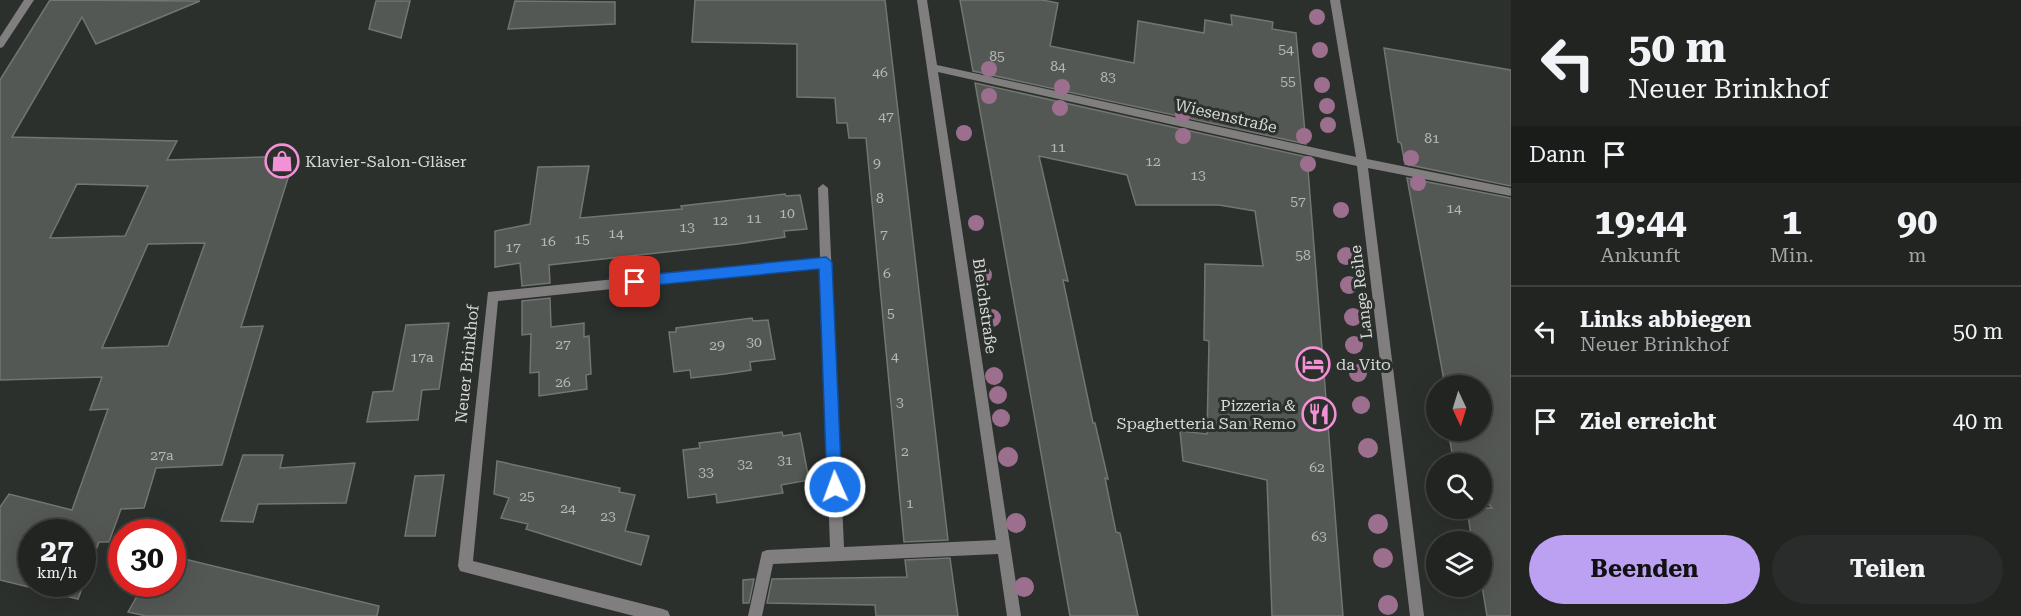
<!DOCTYPE html>
<html lang="de">
<meta charset="utf-8">
<style>
:root{--surface:#212421;--page:#292c2a;--text:#f1f3f6;--muted:#a2a4a5;--line:#3e413f;--accent:#bca0f2}
body{margin:0;font-family:"Roboto Serif",serif;background:var(--page);color:var(--text);height:100vh;display:flex;flex-direction:column;font-size:22px;white-space:nowrap}
*{box-sizing:border-box;margin:0}
p{font-size:20px;color:var(--muted)}
.icon{flex:none;width:33px;height:33px;fill:none;stroke:currentColor;stroke-width:2;stroke-linecap:round;stroke-linejoin:round}
.map{position:relative;flex:1;overflow:hidden}
.drawer{display:flex;flex-direction:column;background:var(--surface);width:510px}
.drawer>*{flex:none}
.guide{background:#212421;color:var(--text);overflow:hidden}
.needle{width:39px;rotate:176deg}
.buttons{position:absolute;left:1426px;top:375px;display:grid;gap:12px}
.buttons a{display:grid;place-items:center;width:66px;height:66px;border-radius:50%;background:var(--surface);box-shadow:0 6px 24px #0002,0 0 0 2px var(--line);font-size:30px}
.speed{position:absolute;left:18px;top:519px;display:flex;gap:12px;font-size:30px;font-weight:700;text-align:center}
.speed>*{display:grid;place-content:center;width:78px;height:78px;border-radius:50%;background:var(--surface);box-shadow:0 6px 24px #0002,0 0 0 2px var(--line);line-height:1}
.speed small{font-size:15px;font-weight:400}
.speed .limit{border:9px solid #d22;background:#fff;color:#111}
.pin{position:absolute;display:grid;place-items:center;width:51px;height:51px;color:#fff;margin:-26px;border-radius:12px;box-shadow:0 3px 9px #0006}
.me{position:absolute;width:66px;margin:-33px;rotate:358deg;stroke-linejoin:round;filter:drop-shadow(0 0 4px #0008)}
.turn{display:flex;align-items:center;gap:21px;height:126px;padding:0 18px;font-size:27px}
.turn .icon{width:78px;height:78px;stroke-width:2.5}
.turn b{display:block;font-size:42px;line-height:51px}
.then{display:flex;align-items:center;height:57px;padding:0 18px;background:#0003;gap:12px;font-size:22px}
.eta{display:flex;justify-content:space-evenly;align-items:center;height:102px;text-align:center}
.eta b{font-size:36px;font-weight:700;line-height:42px}
.action{display:flex;gap:12px;margin-top:auto;padding:12px 18px}
.action a{flex:1;height:69px;border-radius:36px;background:var(--accent);color:#111;font-size:24px;font-weight:700;line-height:69px;text-align:center}
.action a+a{background:var(--page);color:var(--text)}
ul{padding:0;list-style:none}
li{display:flex;align-items:center;gap:18px;height:90px;padding:0 18px;border-top:2px solid var(--line)}
li div{flex:1}
li b{display:block;font-size:22px}
li em{font-style:normal}
main{display:flex;flex:1;min-height:0}
.map>svg:first-child{display:block}
.building{fill:#545854;stroke:#717671;stroke-width:1.5;fill-rule:evenodd}
.lines{fill:none;stroke-linecap:round;stroke-linejoin:round}
.street{fill:#817e80;fill-rule:evenodd}
.tree{fill:#9c6f8e}
.route{fill:#1a73e8;stroke:#114b97;stroke-width:1.5}
.labels{text-anchor:middle;dominant-baseline:central;stroke-width:6;stroke-linejoin:round;paint-order:stroke}
.number-label{font-size:14px;fill:#b6bab6}
.street-label{font-size:16px;fill:#d7dad7;stroke:#2c302c}
.poi-label{font-size:16px;fill:#d7dad7;stroke:#2c302c;text-anchor:start}
</style>
<main>
<div class="map">
<svg width="1511" height="616" viewBox="0 0 1511 616">
<rect width="100%" height="100%" fill="#2c302c"/>
<g class="building">
<path d="M 50,0 L 200,1 L 96,44 L 82,17 L 12,137 L 177,141 L 167,160 L 295,156 L 241,327 L 263,326 L 222,465 L 156,468 L 144,508 L 121,509 L 109,542 L 99,542 L 78,599 L 0,580 L 0,507 L 9,494 L 72,510 L 108,409 L 90,410 L 102,377 L 0,380 L 0,80 ZM 77,184 L 148,186 L 125,236 L 50,238 ZM 205,243 L 168,346 L 102,348 L 148,244 ZM 32,532 L 82,532 L 82,584 L 32,584 Z"/>
<path d="M 695,0 L 885,0 L 948,540 L 904,542 L 866,138 L 849,138 L 847,123 L 837,123 L 835,98 L 797,97 L 797,44 L 692,42 Z"/>
<path d="M 960,0 L 1042,0 L 1058,3 L 1050,46 L 1134,63 L 1138,21 L 1204,33 L 1205,20 L 1232,25 L 1231,15 L 1273,22 L 1272,29 L 1296,33 L 1306,144 L 973,71 Z"/>
<path d="M 376,1 L 410,1 L 401,38 L 369,29 Z"/>
<path d="M 515,1 L 615,2 L 615,24 L 508,29 Z"/>
<path d="M 1384,48 L 1511,70 L 1511,186 L 1405,164 L 1401,143 L 1398,142 Z"/>
<path d="M 975,83 L 1307,157 L 1343,616 L 1272,616 L 1267,480 L 1183,461 L 1180,431 L 1207,434 L 1209,341 L 1204,340 L 1205,264 L 1263,266 L 1255,211 L 1219,205 L 1136,205 L 1127,175 L 1039,156 L 1068,281 L 1063,280 L 1093,423 L 1095,423 L 1108,479 L 1105,478 L 1116,532 L 1120,533 L 1138,616 L 1070,616 Z"/>
<path d="M 589,166 L 580,218 L 682,209 L 681,206 L 785,194 L 786,196 L 800,195 L 807,229 L 784,231 L 785,237 L 738,244 L 549,265 L 550,283 L 522,286 L 520,263 L 495,267 L 495,231 L 530,224 L 538,167 Z"/>
<path d="M 1407,178 L 1511,198 L 1511,616 L 1487,616 L 1482,586 L 1482,542 L 1472,542 L 1467,508 L 1492,508 L 1482,497 L 1482,464 L 1454,464 L 1448,430 L 1482,430 L 1482,386 L 1445,386 Z"/>
<path d="M 550,298 L 551,327 L 584,323 L 584,337 L 589,336 L 591,374 L 586,375 L 587,389 L 539,396 L 539,372 L 530,373 L 531,334 L 522,335 L 522,301 Z"/>
<path d="M 752,318 L 753,321 L 768,320 L 775,359 L 750,362 L 751,370 L 725,374 L 691,378 L 690,370 L 674,372 L 669,332 L 676,332 L 676,328 Z"/>
<path d="M 449,323 L 439,389 L 422,390 L 418,420 L 367,422 L 373,392 L 393,391 L 406,325 Z"/>
<path d="M 782,432 L 783,436 L 800,433 L 809,480 L 781,485 L 783,493 L 717,503 L 716,494 L 688,498 L 683,450 L 700,448 L 699,443 Z"/>
<path d="M 243,455 L 283,455 L 280,468 L 355,463 L 346,503 L 258,504 L 253,522 L 221,521 Z"/>
<path d="M 497,461 L 620,488 L 619,492 L 635,495 L 625,531 L 649,536 L 641,565 L 526,529 L 528,524 L 501,518 L 509,498 L 494,494 Z"/>
<path d="M 444,475 L 435,536 L 405,536 L 415,476 Z"/>
<path d="M 172,556 L 379,606 L 377,616 L 146,616 L 128,612 L 144,584 L 172,584 Z"/>
<path d="M 950,558 L 958,616 L 876,616 L 875,605 L 767,603 L 772,579 L 907,577 L 905,560 Z"/>
<path d="M 754,579 L 749,603 L 743,603 L 743,580 Z"/>
</g>
<g class="lines">
<g class="street">
<path d="M 24,0 L 34,0 L 3,47 L 0,48 L 0,37 Z"/>
<path d="M 917,0 L 927,0 L 937,65 L 1356,157 L 1330,0 L 1340,0 L 1367,159 L 1511,188 L 1511,196 L 1368,168 L 1424,616 L 1410,616 L 1357,166 L 938,72 L 1021,616 L 1007,616 L 998,554 L 773,564 L 762,616 L 748,616 L 762,552 L 767,550 L 830,547 L 820,267 L 498,301 L 473,561 L 663,609 L 668,611 L 670,616 L 634,616 L 460,571 L 458,566 L 488,292 L 820,258 L 818,188 L 823,184 L 828,188 L 844,547 L 996,540 Z"/>
</g>
</g>
<g class="tree">
<circle cx="1317" cy="17" r="8"/>
<circle cx="1320" cy="50" r="8"/>
<circle cx="989" cy="69" r="8"/>
<circle cx="1322" cy="85" r="8"/>
<circle cx="1062" cy="87" r="8"/>
<circle cx="989" cy="96" r="8"/>
<circle cx="1327" cy="106" r="8"/>
<circle cx="1060" cy="108" r="8"/>
<circle cx="1183" cy="114" r="8"/>
<circle cx="1328" cy="125" r="8"/>
<circle cx="964" cy="133" r="8"/>
<circle cx="1183" cy="136" r="8"/>
<circle cx="1304" cy="136" r="8"/>
<circle cx="1411" cy="158" r="8"/>
<circle cx="1308" cy="164" r="8"/>
<circle cx="1418" cy="183" r="8"/>
<circle cx="1341" cy="210" r="8"/>
<circle cx="976" cy="223" r="8"/>
<circle cx="1346" cy="256" r="9"/>
<circle cx="983" cy="275" r="9"/>
<circle cx="1349" cy="285" r="9"/>
<circle cx="1353" cy="317" r="9"/>
<circle cx="992" cy="318" r="9"/>
<circle cx="1354" cy="345" r="9"/>
<circle cx="1358" cy="373" r="9"/>
<circle cx="994" cy="376" r="9"/>
<circle cx="998" cy="395" r="9"/>
<circle cx="1361" cy="405" r="9"/>
<circle cx="1001" cy="418" r="9"/>
<circle cx="1368" cy="448" r="10"/>
<circle cx="1008" cy="457" r="10"/>
<circle cx="1016" cy="523" r="10"/>
<circle cx="1378" cy="524" r="10"/>
<circle cx="1383" cy="558" r="10"/>
<circle cx="1024" cy="587" r="10"/>
<circle cx="1388" cy="605" r="10"/>
</g>
<path class="route" d="M 826,257 L 832,262 L 842,487 L 840,492 L 835,495 L 829,492 L 827,487 L 819,269 L 635,287 L 628,282 L 635,276 Z"/>
<defs>
<g id="shop-ring" transform="scale(1.725)"><circle r="9.5" fill="#2c302c" stroke="#f391d6" stroke-width="1.5"/><path d="M-5-2.5h2.3a2.7 3.5 0 0 1 5.4 0H5L5.5 6h-11ZM-1.5-2.5h3a1.5 2.3 0 0 0-3 0Z" fill="#f391d6"/></g>
<g id="hotel-ring" transform="scale(1.725)"><circle r="9.5" fill="#2c302c" stroke="#f391d6" stroke-width="1.5"/><path d="M-6-4.5h1.5V1H6V5H4.5V3h-9V5H-6ZM-4 0a1.8 1.8 0 1 1 3.6 0ZM.5 0V-2.5h3Q6-2.5 6 0Z" fill="#f391d6"/></g>
<g id="restaurant-ring" transform="scale(1.725)"><circle r="9.5" fill="#2c302c" stroke="#f391d6" stroke-width="1.5"/><path d="M-5-6h1v4h1v-4h1v4h1v-4h1v5L-1.5 .5V6h-2V.5L-5-1ZM5-6V6H3V1.5H1.5Q1.5-4 5-6Z" fill="#f391d6"/></g>
</defs>
<g fill-rule="evenodd">
<use href="#shop-ring" x="282" y="161"/>
<use href="#hotel-ring" x="1313" y="364"/>
<use href="#restaurant-ring" x="1319" y="414"/>
</g>
<g class="labels">
<g class="number-label">
<text x="1286" y="49">54</text>
<text x="997" y="56">85</text>
<text x="1058" y="66">84</text>
<text x="880" y="72">46</text>
<text x="1108" y="77">83</text>
<text x="1288" y="81">55</text>
<text x="886" y="116">47</text>
<text x="1432" y="138">81</text>
<text x="1058" y="147">11</text>
<text x="1153" y="161">12</text>
<text x="877" y="163">9</text>
<text x="1198" y="175">13</text>
<text x="880" y="198">8</text>
<text x="1298" y="201">57</text>
<text x="1454" y="208">14</text>
<text x="787" y="213">10</text>
<text x="754" y="218">11</text>
<text x="720" y="220">12</text>
<text x="687" y="227">13</text>
<text x="616" y="233">14</text>
<text x="884" y="234">7</text>
<text x="582" y="239">15</text>
<text x="548" y="241">16</text>
<text x="513" y="247">17</text>
<text x="1303" y="255">58</text>
<text x="887" y="273">6</text>
<text x="891" y="313">5</text>
<text x="754" y="342">30</text>
<text x="563" y="344">27</text>
<text x="717" y="345">29</text>
<text x="895" y="356">4</text>
<text x="422" y="357">17a</text>
<text x="563" y="382">26</text>
<text x="900" y="402">3</text>
<text x="905" y="451">2</text>
<text x="162" y="455">27a</text>
<text x="785" y="460">31</text>
<text x="745" y="464">32</text>
<text x="1317" y="467">62</text>
<text x="706" y="472">33</text>
<text x="527" y="496">25</text>
<text x="910" y="503">1</text>
<text x="568" y="508">24</text>
<text x="608" y="516">23</text>
<text x="1319" y="536">63</text>
</g>
<g class="street-label">
<text transform="translate(1226 116) rotate(13)">Wiesenstraße</text>
<text transform="translate(1361 292) rotate(-97)">Lange Reihe</text>
<text transform="translate(985 306) rotate(82)">Bleichstraße</text>
<text transform="translate(467 364) rotate(-84)">Neuer Brinkhof</text>
</g>
<g class="poi-label">
<text x="305" y="161">Klavier-Salon-Gläser</text>
<text x="1336" y="364">da Vito</text>
<text x="1296" y="405" text-anchor="end">Pizzeria &amp;<tspan x="1296" dy="18">Spaghetteria San Remo</tspan></text>
</g>
</g>
</svg>
<div class="buttons">
<a><svg class="needle" viewBox="-14 -14 28 28"><path d="M0-13l5 13h-10z" fill="#e53935"/><path d="M0 13l5-13h-10z" fill="#a2a4a5"/></svg></a>
<a><svg class="icon" aria-label="search" viewBox="0 0 24 24"><circle cx="10" cy="10" r="6"/><path d="M15 15l6 6"/></svg></a>
<a><svg class="icon" aria-label="layers" viewBox="0 0 24 24"><path d="M12 4l9 5-9 5-9-5zM3 14l9 5 9-5"/></svg></a>
</div>
<div class="speed"><div>27<small>km/h</small></div><div class="limit">30</div></div>
<div class="pin" style="left:635px;top:282px;background:#d93025"><svg class="icon" aria-label="arrive" viewBox="0 0 24 24"><path d="M6 21V4h12l-3 4 3 4H6"/></svg></div>
<svg class="me" style="left:835px;top:487px" viewBox="-20 -20 40 40"><circle r="17" fill="#1a73e8" stroke="#fff" stroke-width="3"/><path d="M0-11L8 9 0 5-8 9z" fill="#fff"/></svg>
</div>
<section class="drawer">
<div class="guide">
<div class="turn"><svg class="icon" aria-label="left" viewBox="0 0 24 24"><path d="M17 20v-9H6M10 6l-5 5 5 5"/></svg><div><b>50 m</b>Neuer Brinkhof</div></div>
<div class="then">Dann<svg class="icon" aria-label="arrive" viewBox="0 0 24 24"><path d="M6 21V4h12l-3 4 3 4H6"/></svg></div>
</div>
<div class="eta">
<div><b>19:44</b><p>Ankunft</p></div>
<div><b>1</b><p>Min.</p></div>
<div><b>90</b><p>m</p></div>
</div>
<ul>
<li><svg class="icon" aria-label="left" viewBox="0 0 24 24"><path d="M17 20v-9H6M10 6l-5 5 5 5"/></svg><div><b>Links abbiegen</b><p>Neuer Brinkhof</p></div><em>50 m</em></li>
<li><svg class="icon" aria-label="arrive" viewBox="0 0 24 24"><path d="M6 21V4h12l-3 4 3 4H6"/></svg><div><b>Ziel erreicht</b></div><em>40 m</em></li>
</ul>
<div class="action"><a>Beenden</a><a>Teilen</a></div>
</section>
</main>
